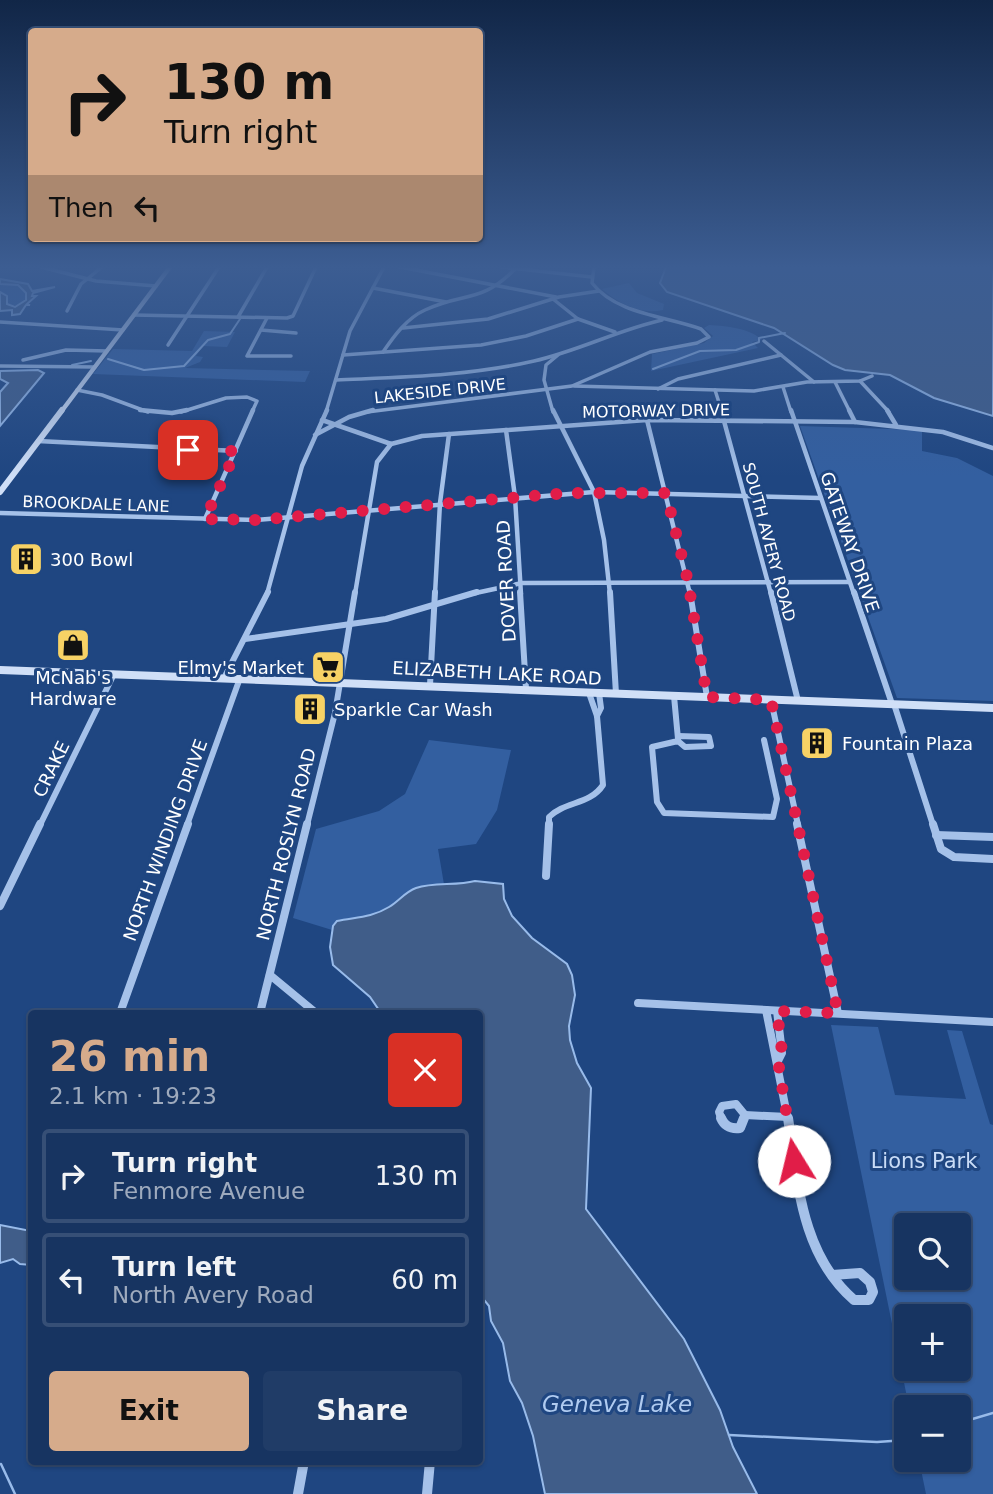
<!DOCTYPE html>
<meta charset="utf-8">
<style>
:root{--surface:#173461;--page:#203c67;--text:#f1f3f6;--muted:#9eaabd;--line:#364f76;--accent:#d6ab8b}
body{margin:0;font-family:"DejaVu Sans",sans-serif;background:var(--page);color:var(--text);height:100vh;display:flex;flex-direction:column;font-size:26px;white-space:nowrap}
*{box-sizing:border-box;margin:0}
p{font-size:23px;color:var(--muted)}
.icon{flex:none;width:38px;height:38px;fill:none;stroke:currentColor;stroke-width:2;stroke-linecap:round;stroke-linejoin:round}
.map{position:relative;flex:1;overflow:hidden}
.details{position:absolute;left:28px;top:1010px;width:455px;height:455px;display:flex;flex-direction:column;background:var(--surface);border-radius:7px;box-shadow:0 2px 5px #0004,0 0 0 2px var(--line)}
.details>*{flex:none}
.hud{position:absolute;left:28px;top:28px;width:455px;height:214px;border-radius:7px;box-shadow:0 2px 5px #0004,0 0 0 2px var(--line);background:#d6ab8b;color:#111;overflow:hidden}
.tools{position:absolute;left:894px;top:1213px;display:grid;gap:14px}
.tools a{display:grid;place-items:center;width:77px;height:77px;border-radius:7px;background:var(--surface);box-shadow:0 2px 5px #0004,0 0 0 2px var(--line);font-size:35px}
.pin{position:absolute;display:grid;place-items:center;width:60px;height:60px;color:#fff;margin:-30px;border-radius:14px;box-shadow:0 4px 10px #0006}
.me{position:absolute;width:77px;margin:-38px;rotate:351deg;stroke-linejoin:round;filter:drop-shadow(0 0 5px #0008)}
.turn{display:flex;align-items:center;gap:24px;height:147px;padding:0 21px;font-size:32px}
.turn .icon{width:91px;height:91px;stroke-width:2.5}
.turn b{display:block;font-size:49px;line-height:60px}
.then{display:flex;align-items:center;height:66px;padding:0 21px;background:#0003;gap:14px;font-size:26px}
.round{display:grid;place-items:center;flex:none;width:74px;height:74px;border-radius:7px;background:var(--page)}
.summary{display:flex;align-items:center;justify-content:space-between;height:119px;padding:0 21px}
h1{font-size:42px;font-weight:700;line-height:52px;color:var(--accent)}
.cta{display:flex;gap:14px;margin-top:auto;padding:14px 21px}
.cta a{flex:1;height:80px;border-radius:7px;background:var(--accent);color:#111;font-size:28px;font-weight:700;line-height:80px;text-align:center}
.cta a+a{background:var(--page);color:var(--text)}
ul{padding:0;list-style:none}
li{display:flex;align-items:center;gap:21px;height:94px;margin:0 14px 10px;padding:0 7px;border:4px solid var(--line);border-radius:7px}
li div{flex:1}
li b{display:block;font-size:26px}
li em{font-style:normal}
.map>svg:first-child{display:block}
.green{fill:#335fa0;fill-rule:evenodd}
.water{fill:#405d89;stroke:#98bbea;stroke-width:2}
.lines{fill:none;stroke-linecap:round;stroke-linejoin:round}
.stream-far1{stroke:#98bbea;stroke-width:2}
.stream{stroke:#98bbea;stroke-width:2.5}
.street-far4{stroke:#a5c1e9;stroke-width:3.5}
.street-far3{stroke:#a5c1e9;stroke-width:4.5}
.street-far2{stroke:#a5c1e9;stroke-width:6}
.street-far1{stroke:#a5c1e9;stroke-width:8}
.street{stroke:#a5c1e9;stroke-width:10}
.secondary-far2{stroke:#d0dff7;stroke-width:4.5}
.secondary-far1{stroke:#d0dff7;stroke-width:6}
.secondary{stroke:#d0dff7;stroke-width:8}
.route{stroke:#e11d48;stroke-width:12;stroke-dasharray:0 21.6}
.labels{text-anchor:middle;dominant-baseline:central;stroke-width:6;stroke-linejoin:round;paint-order:stroke}
.far-street-label{font-size:16px;fill:#fff;stroke:#1f4681}
.street-label{font-size:18px;fill:#fff;stroke:#1f4681}
.poi-label{font-size:18px;fill:#fff;stroke:#1f4681;text-anchor:start}
.near-park-label{font-size:21px;fill:#c9dcf7;stroke:#1f4681}
.near-water-label{font-size:23px;font-style:italic;fill:#b0cbf0;stroke:#1f4681}
</style>
<div class="map">
<svg width="993" height="1494" viewBox="0 0 993 1494">
<rect width="100%" height="100%" fill="#1f4681"/>
<g class="green">
<path d="M 629,283 L 637,293 L 664,304 L 663,310 C 641,315 619,304 602,289 Z"/>
<path d="M 0,284 L 18,285 L 26,293 L 26,300 L 20,306 L 7,304 L 7,296 L 0,292 Z"/>
<path d="M 709,325 C 726,326 750,328 762,340 L 752,342 L 758,348 L 651,371 L 652,354 L 704,343 L 713,336 L 704,328 Z"/>
<path d="M 204,331 L 235,332 L 227,347 L 203,346 L 196,356 L 203,357 L 200,362 L 185,368 L 310,371 L 305,382 L 93,374 L 113,349 L 192,351 Z"/>
<path d="M 800,426 L 922,430 L 922,451 L 957,458 L 993,476 L 993,701 L 897,698 Z"/>
<path d="M 429,740 L 511,750 L 497,810 L 476,844 L 438,849 L 446,896 L 368,941 L 293,918 L 316,829 L 379,811 L 405,794 Z"/>
<path d="M 831,1025 L 878,1027 L 895,1095 L 966,1099 L 947,1030 L 962,1031 L 990,1124 L 993,1125 L 993,1494 L 926,1494 L 919,1460 L 959,1460 L 959,1407 L 909,1407 ZM 906,1225 L 959,1225 L 959,1278 L 906,1278 ZM 906,1316 L 959,1316 L 959,1368 L 906,1368 Z"/>
</g>
<g class="water">
<path d="M 666,267 L 993,267 L 993,416 L 934,398 L 890,375 L 845,370 L 833,365 L 774,328 L 667,292 L 660,283 Z"/>
<path d="M 0,279 L 28,284 L 32,291 L 55,287 L 33,293 L 32,296 L 36,296 L 27,304 L 30,305 L 26,305 L 20,314 L 12,315 L 12,310 L 0,311 L 0,292 L 7,296 L 7,304 L 15,307 L 26,300 L 26,293 L 18,285 L 0,284 Z"/>
<path d="M 0,371 L 38,370 L 44,373 L 0,426 L 0,392 L 8,383 L 0,379 Z"/>
<path d="M 475,881 L 503,884 L 504,899 L 512,916 L 532,938 L 567,964 L 572,975 L 575,995 L 569,1026 L 570,1040 L 577,1063 L 591,1088 L 586,1209 L 684,1339 L 720,1410 L 733,1447 L 757,1494 L 545,1494 L 533,1436 L 522,1403 L 510,1381 L 503,1343 L 491,1321 L 489,1306 L 480,1295 L 480,1013 L 381,1013 L 370,997 L 333,965 L 330,947 L 333,926 L 337,921 C 356,917 371,918 389,907 C 399,901 405,892 416,888 C 434,882 456,886 475,881 Z"/>
<path d="M 0,1225 L 31,1231 L 31,1265 L 20,1264 L 13,1259 L 0,1263 Z"/>
</g>
<g class="lines">
<g class="stream-far1">
<path d="M 108,359 L 144,370 L 184,366 L 208,340 L 230,334 L 240,319"/>
<path d="M 72,365 L 91,361"/>
<path d="M 653,369 L 700,351 L 736,350 L 759,342 L 759,338 L 785,333"/>
</g>
<g class="stream">
<path d="M 959,1423 L 993,1413"/>
<path d="M 729,1435 L 877,1442 L 906,1440"/>
<path d="M 1,1464 L 15,1494"/>
</g>
<g class="street-far4">
<path d="M 41,267 L 96,281 L 156,286"/>
<path d="M 400,267 L 556,297"/>
<path d="M 501,267 L 592,277"/>
<path d="M 373,288 L 446,302"/>
<path d="M 553,299 L 578,319 L 615,332"/>
<path d="M 67,311 L 81,284 L 102,267"/>
<path d="M 134,315 L 287,318 L 293,316 L 316,267"/>
<path d="M 238,317 L 267,267"/>
<path d="M 267,318 L 247,356 L 291,356"/>
<path d="M 0,322 L 123,330"/>
<path d="M 403,328 L 488,319 L 559,297 L 599,291"/>
<path d="M 261,330 L 296,333"/>
<path d="M 764,341 L 814,382"/>
<path d="M 168,345 L 219,267"/>
<path d="M 383,352 C 394,336 407,318 425,310 C 466,291 480,305 517,267"/>
<path d="M 343,355 L 481,345 L 526,336 L 578,319"/>
<path d="M 23,360 L 66,350 L 107,351"/>
<path d="M 0,366 L 95,367"/>
<path d="M 336,380 C 402,377 469,376 534,361 C 578,351 618,330 662,320"/>
<path d="M 860,381 L 889,412"/>
<path d="M 835,382 L 850,412"/>
<path d="M 574,386 L 754,391 L 807,382 L 860,381 L 872,376"/>
<path d="M 783,387 L 791,412"/>
<path d="M 658,389 L 678,379 L 781,355"/>
<path d="M 77,390 L 102,395 L 148,412"/>
<path d="M 715,390 L 722,412"/>
<path d="M 181,412 L 226,398 L 247,397 L 257,401 L 252,412"/>
<path d="M 326,412 L 350,331 L 384,267"/>
<path d="M 367,412 L 572,386 L 650,352 L 697,343 L 709,337 L 701,329 C 665,316 616,314 592,283 L 594,267"/>
<path d="M 553,412 L 544,380 L 546,365 L 558,355"/>
</g>
<g class="street-far3">
<path d="M 140,410 L 172,413 L 187,410"/>
<path d="M 553,410 L 594,492 L 604,540 L 610,594"/>
<path d="M 721,410 L 771,594"/>
<path d="M 791,410 L 854,594"/>
<path d="M 849,410 L 855,422"/>
<path d="M 887,410 L 896,425"/>
<path d="M 322,420 L 391,444 L 422,436 L 647,420 L 855,422 L 943,432 L 993,448"/>
<path d="M 647,420 L 690,594"/>
<path d="M 506,430 L 515,497 L 521,594"/>
<path d="M 315,435 L 349,417 L 373,410"/>
<path d="M 38,441 L 236,451"/>
<path d="M 0,513 L 256,520 L 594,492 L 820,498"/>
<path d="M 205,519 L 253,410"/>
<path d="M 267,594 L 302,466 L 327,410"/>
<path d="M 355,594 L 377,462 L 391,444"/>
<path d="M 435,594 L 440,503 L 449,434"/>
<path d="M 471,594 L 522,583 L 849,582"/>
</g>
<g class="street-far2">
<path d="M 520,592 L 526,689"/>
<path d="M 610,592 L 616,694"/>
<path d="M 690,592 L 707,697"/>
<path d="M 771,592 L 798,701"/>
<path d="M 854,592 L 892,704"/>
<path d="M 245,639 L 386,619 L 477,592"/>
<path d="M 224,678 L 268,592"/>
<path d="M 430,685 L 435,592"/>
<path d="M 674,696 L 678,739"/>
<path d="M 771,700 L 798,825"/>
<path d="M 894,704 L 933,825"/>
<path d="M 597,716 L 601,708 L 599,693"/>
<path d="M 678,736 L 709,737 L 711,746 L 685,747 L 678,741 L 652,747 L 657,802 L 664,813 L 773,817 L 777,799 L 764,740"/>
<path d="M 40,825 L 114,674"/>
<path d="M 187,825 L 240,678"/>
<path d="M 307,825 L 335,713 L 355,592"/>
<path d="M 549,825 L 549,817 C 565,801 590,805 603,785 L 597,716 L 589,693"/>
</g>
<g class="street-far1">
<path d="M 797,824 L 838,1013"/>
<path d="M 933,824 L 941,849 L 954,857 L 993,859"/>
<path d="M 936,835 L 993,837"/>
<path d="M 546,876 L 549,824"/>
<path d="M 0,906 L 40,824"/>
<path d="M 270,975 L 316,1013"/>
<path d="M 638,1003 L 993,1022"/>
<path d="M 766,1010 L 788,1120"/>
<path d="M 777,1011 L 782,1053 L 778,1061"/>
<path d="M 120,1013 L 188,824"/>
<path d="M 260,1013 L 307,824"/>
<path d="M 745,1115 L 788,1117"/>
<path d="M 722,1120 L 719,1112 L 722,1106 L 736,1104 L 745,1115"/>
<path d="M 743,1120 L 745,1115"/>
</g>
<g class="street">
<path d="M 721,1118 C 725,1127 731,1129 740,1128 L 744,1118"/>
<path d="M 788,1118 C 798,1183 801,1254 854,1300 L 869,1300 L 873,1292 L 870,1282 L 860,1273 L 832,1275"/>
<path d="M 298,1494 L 304,1461"/>
<path d="M 427,1494 L 430,1461"/>
</g>
<path class="secondary-far2" d="M 61,412 L 170,267"/>
<path class="secondary-far1" d="M 0,492 L 62,410"/>
<path class="secondary" d="M 0,670 L 993,708"/>
</g>
<linearGradient id="sky" x2="0" y2="1"><stop stop-color="#112647"/><stop offset="0.56" stop-color="#3c5d92"/><stop offset="1" stop-color="#3c5d92" stop-opacity="0"/></linearGradient>
<rect width="993" height="477" fill="url(#sky)"/>
<g class="lines">
<path class="route" d="M 188,450 L 236,451 L 205,519 L 256,520 L 568,493 L 666,493 L 688,581 L 707,697 L 771,700 L 838,1013 L 777,1011 L 782,1052 L 778,1061 L 794,1161"/>
</g>
<defs>
<g id="building-square" transform="scale(1.75)"><rect x="-9" y="-9" width="18" height="18" rx="4" fill="#f7d265" stroke="#1f4681"/><path d="M-4-6H4V6H1V3H-1V6H-4ZM-2.5-4.3h1.7v1.8h-1.7ZM.8-4.3h1.7v1.8H.8ZM-2.5-1h1.7V.8h-1.7ZM.8-1h1.7V.8H.8Z" fill="#111"/></g>
<g id="shop-square" transform="scale(1.75)"><rect x="-9" y="-9" width="18" height="18" rx="4" fill="#f7d265" stroke="#1f4681"/><path d="M-5-2.5h2.3a2.7 3.5 0 0 1 5.4 0H5L5.5 6h-11ZM-1.5-2.5h3a1.5 2.3 0 0 0-3 0Z" fill="#111"/></g>
<g id="supermarket-square" transform="scale(1.75)"><rect x="-9" y="-9" width="18" height="18" rx="4" fill="#f7d265" stroke="#1f4681"/><path d="M-6-5.5h2.5l.6 2H6L4.5 2H-2.5L-4.4-4H-6ZM-1.5 3.2a1.3 1.3 0 1 0 .1 0ZM3 3.2a1.3 1.3 0 1 0 .1 0Z" fill="#111"/></g>
</defs>
<g fill-rule="evenodd">
<use href="#building-square" x="26" y="559"/>
<use href="#shop-square" x="73" y="645"/>
<use href="#supermarket-square" x="328" y="667"/>
<use href="#building-square" x="310" y="709"/>
<use href="#building-square" x="817" y="743"/>
</g>
<g class="labels">
<g class="far-street-label">
<text transform="translate(440 391) rotate(-6)">LAKESIDE DRIVE</text>
<text transform="translate(656 411) rotate(-1)">MOTORWAY DRIVE</text>
<text transform="translate(96 504) rotate(2)">BROOKDALE LANE</text>
<text transform="translate(769 542) rotate(75)">SOUTH AVERY ROAD</text>
</g>
<g class="street-label">
<text transform="translate(850 542) rotate(71)">GATEWAY DRIVE</text>
<text transform="translate(506 581) rotate(-93)">DOVER ROAD</text>
<text transform="translate(497 673) rotate(3)">ELIZABETH LAKE ROAD</text>
<text transform="translate(51 769) rotate(-64)">CRAKE</text>
<text transform="translate(165 840) rotate(-70)">NORTH WINDING DRIVE</text>
<text transform="translate(286 844) rotate(-76)">NORTH ROSLYN ROAD</text>
</g>
<g class="poi-label">
<text x="50" y="559">300 Bowl</text>
<text x="304" y="667" text-anchor="end">Elmy's Market</text>
<text x="73" y="677" text-anchor="middle">McNab's<tspan x="73" dy="21">Hardware</tspan></text>
<text x="334" y="709">Sparkle Car Wash</text>
<text x="842" y="743">Fountain Plaza</text>
</g>
<g class="near-park-label">
<text x="924" y="1161">Lions Park</text>
</g>
<g class="near-water-label">
<text x="617" y="1404">Geneva Lake</text>
</g>
</g>
</svg>
<div class="tools">
<a><svg class="icon" aria-label="search" viewBox="0 0 24 24"><circle cx="10" cy="10" r="6"/><path d="M15 15l6 6"/></svg></a>
<a>+</a>
<a>−</a>
</div>
<div class="pin" style="left:188px;top:450px;background:#d93025"><svg class="icon" aria-label="arrive" viewBox="0 0 24 24"><path d="M6 21V4h12l-3 4 3 4H6"/></svg></div>
<svg class="me" style="left:794px;top:1161px" viewBox="-20 -20 40 40"><circle r="19" fill="#fff"/><path d="M0-13L10 11 0 6-10 11z" fill="#e11d48"/></svg>
<div class="hud">
<div class="turn"><svg class="icon" aria-label="right" viewBox="0 0 24 24"><path d="M7 20v-9h11M14 6l5 5-5 5"/></svg><div><b>130 m</b>Turn right</div></div>
<div class="then">Then<svg class="icon" aria-label="left" viewBox="0 0 24 24"><path d="M17 20v-9H6M10 6l-5 5 5 5"/></svg></div>
</div>
<section class="details">
<div class="summary"><div><h1>26 min</h1><p>2.1 km · 19:23</p></div><a class="round" style="background:#d93025;color:#fff"><svg class="icon" aria-label="close" viewBox="0 0 24 24"><path d="M6 6l12 12M18 6L6 18"/></svg></a></div>
<ul>
<li><svg class="icon" aria-label="right" viewBox="0 0 24 24"><path d="M7 20v-9h11M14 6l5 5-5 5"/></svg><div><b>Turn right</b><p>Fenmore Avenue</p></div><em>130 m</em></li>
<li><svg class="icon" aria-label="left" viewBox="0 0 24 24"><path d="M17 20v-9H6M10 6l-5 5 5 5"/></svg><div><b>Turn left</b><p>North Avery Road</p></div><em>60 m</em></li>
</ul>
<div class="cta"><a>Exit</a><a>Share</a></div>
</section>
</div>
